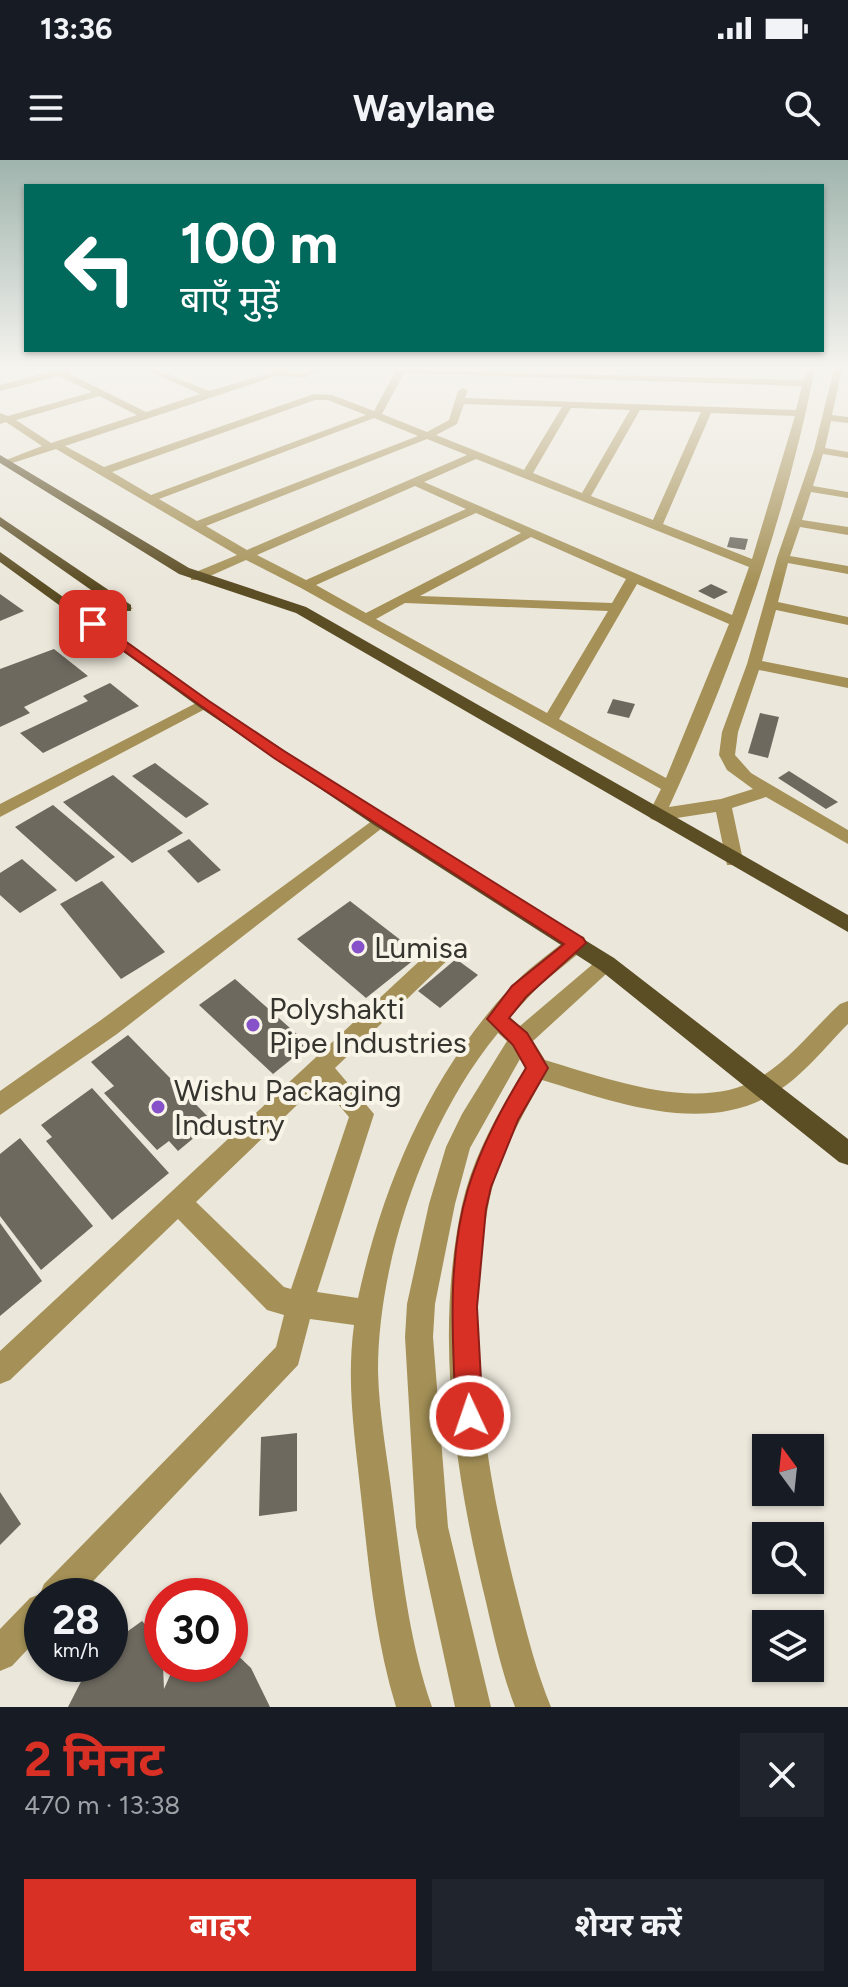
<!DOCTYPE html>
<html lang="hi">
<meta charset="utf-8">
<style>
:root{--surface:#171b24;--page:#20242c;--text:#f1f3f6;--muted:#9ea1a6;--accent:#d93025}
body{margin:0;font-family:Figtree,"Noto Sans Devanagari",sans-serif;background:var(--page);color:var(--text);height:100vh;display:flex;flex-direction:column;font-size:30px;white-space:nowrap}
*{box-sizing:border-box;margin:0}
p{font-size:26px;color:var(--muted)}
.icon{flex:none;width:44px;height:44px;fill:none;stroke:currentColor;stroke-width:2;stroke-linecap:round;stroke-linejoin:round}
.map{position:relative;height:1547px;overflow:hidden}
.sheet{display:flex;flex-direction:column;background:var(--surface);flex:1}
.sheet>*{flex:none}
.banner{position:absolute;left:24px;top:24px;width:800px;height:168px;border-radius:0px;box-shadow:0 2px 6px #0004;background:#00695c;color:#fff;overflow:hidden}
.needle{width:52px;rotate:345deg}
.controls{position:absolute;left:752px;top:1274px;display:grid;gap:16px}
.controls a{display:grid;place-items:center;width:72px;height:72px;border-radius:0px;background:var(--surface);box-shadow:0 2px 6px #0004;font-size:40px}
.speed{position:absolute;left:24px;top:1418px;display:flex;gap:16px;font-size:40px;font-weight:700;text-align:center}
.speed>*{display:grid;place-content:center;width:104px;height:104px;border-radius:50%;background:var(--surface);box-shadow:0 2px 6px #0004;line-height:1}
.speed small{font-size:20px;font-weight:400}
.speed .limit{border:12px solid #d22;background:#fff;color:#111}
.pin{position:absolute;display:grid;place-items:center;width:68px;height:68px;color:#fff;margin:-34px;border-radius:16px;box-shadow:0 4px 12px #0006}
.me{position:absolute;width:88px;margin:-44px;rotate:357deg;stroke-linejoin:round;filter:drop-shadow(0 0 6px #0008)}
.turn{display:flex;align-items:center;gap:28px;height:168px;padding:0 24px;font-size:36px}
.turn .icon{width:104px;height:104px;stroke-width:2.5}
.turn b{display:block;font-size:56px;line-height:68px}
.round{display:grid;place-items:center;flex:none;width:84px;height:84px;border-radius:0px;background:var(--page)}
.summary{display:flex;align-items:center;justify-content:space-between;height:136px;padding:0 24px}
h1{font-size:48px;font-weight:700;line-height:60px;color:var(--accent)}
.primary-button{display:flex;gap:16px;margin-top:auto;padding:16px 24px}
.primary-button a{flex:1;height:92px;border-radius:0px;background:var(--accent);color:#fff;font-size:32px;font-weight:700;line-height:92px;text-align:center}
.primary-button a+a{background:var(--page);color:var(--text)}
.status{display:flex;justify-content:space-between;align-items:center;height:56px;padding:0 40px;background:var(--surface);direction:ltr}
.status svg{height:22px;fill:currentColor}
header{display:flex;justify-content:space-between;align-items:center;height:104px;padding:0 24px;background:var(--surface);font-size:36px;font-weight:700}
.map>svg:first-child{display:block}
.building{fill:#6d695f}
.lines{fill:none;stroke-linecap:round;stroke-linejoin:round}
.minor{fill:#a59157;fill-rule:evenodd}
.major{fill:#5b4d24;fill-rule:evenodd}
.route{fill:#d93025;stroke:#8d1f18;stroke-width:2}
.poi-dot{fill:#8651c9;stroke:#f9f4e8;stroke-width:3}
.labels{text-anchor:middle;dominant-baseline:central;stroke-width:8;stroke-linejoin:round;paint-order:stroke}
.poi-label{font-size:30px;fill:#35342f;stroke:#f9f4e8;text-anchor:start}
</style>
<div class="status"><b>13:36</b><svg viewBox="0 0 49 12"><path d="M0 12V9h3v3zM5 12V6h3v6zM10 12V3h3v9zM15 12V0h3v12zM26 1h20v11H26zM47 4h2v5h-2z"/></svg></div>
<header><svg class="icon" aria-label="menu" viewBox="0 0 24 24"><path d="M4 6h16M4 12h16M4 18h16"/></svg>Waylane<svg class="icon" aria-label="search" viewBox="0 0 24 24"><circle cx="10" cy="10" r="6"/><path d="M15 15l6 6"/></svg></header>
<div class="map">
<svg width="848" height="1547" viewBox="0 0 848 1547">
<rect width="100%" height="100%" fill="#ebe7db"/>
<g class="building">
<path d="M 730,377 L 748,379 L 745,390 L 727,387 Z"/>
<path d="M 711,424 L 728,432 L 714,439 L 698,431 Z"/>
<path d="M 0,434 L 24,451 L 0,461 Z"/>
<path d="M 54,489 L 88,516 L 24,547 L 30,553 L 0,567 L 0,509 Z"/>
<path d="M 110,523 L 139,546 L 43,593 L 20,573 L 88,541 L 83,536 Z"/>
<path d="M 613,539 L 635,544 L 629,558 L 607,553 Z"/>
<path d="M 760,553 L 779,557 L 768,598 L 748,593 Z"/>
<path d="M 155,603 L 209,644 L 186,658 L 132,616 Z"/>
<path d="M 789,611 L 838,642 L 826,649 L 778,618 Z"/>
<path d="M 113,615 L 183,673 L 132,703 L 63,642 Z"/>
<path d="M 53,645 L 115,697 L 76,722 L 15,667 Z"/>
<path d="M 189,679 L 221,710 L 198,723 L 167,691 Z"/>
<path d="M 22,699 L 57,730 L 20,753 L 0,735 L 0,713 Z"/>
<path d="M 102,721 L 165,792 L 121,819 L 60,744 Z"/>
<path d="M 350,741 L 420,795 L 366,838 L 297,779 Z"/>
<path d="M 456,799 L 478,815 L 440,848 L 418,831 Z"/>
<path d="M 235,819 L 309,885 L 273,914 L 199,845 Z"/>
<path d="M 128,875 L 213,962 L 178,991 L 169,981 L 157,990 L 104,933 L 114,926 L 91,902 Z"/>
<path d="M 92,928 L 169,1013 L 112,1060 L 46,981 L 52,977 L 41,965 Z"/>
<path d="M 20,978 L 93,1066 L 41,1110 L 0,1056 L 0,994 Z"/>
<path d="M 0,1063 L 42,1121 L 0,1156 Z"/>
<path d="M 297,1273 L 297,1351 L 259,1356 L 261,1277 Z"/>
<path d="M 0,1332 L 21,1364 L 0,1385 Z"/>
<path d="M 142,1461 L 162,1483 L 164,1529 L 175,1504 L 230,1504 L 230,1488 L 251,1508 L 270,1547 L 68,1547 L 90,1504 L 110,1504 L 110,1484 Z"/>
</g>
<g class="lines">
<g class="minor">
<path d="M 59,209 L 74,209 L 68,213 L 146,252 L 200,234 L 144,209 L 155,209 L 209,231 L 273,212 L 271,209 L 297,213 L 324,209 L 303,218 L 279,215 L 65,286 L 104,307 L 314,234 L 332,235 L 374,251 L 395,212 L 374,209 L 804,220 L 807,209 L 815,209 C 785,359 733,508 669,647 L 721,639 L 753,629 L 727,610 L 719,595 L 722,572 L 747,504 L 777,398 L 814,290 L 834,209 L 842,209 L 832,255 L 848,257 L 848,263 L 831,261 L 825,288 L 848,292 L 848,298 L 823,294 L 813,326 L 848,332 L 848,338 L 811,332 L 802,360 L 848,367 L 848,375 L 800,367 L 790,396 L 848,406 L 848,414 L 788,403 L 778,442 L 848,457 L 848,465 L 776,450 L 762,501 L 848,518 L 848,528 L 759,510 L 738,572 L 735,595 L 751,613 L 848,670 L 848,684 L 766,637 L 732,648 L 743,700 L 741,705 L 727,705 L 716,652 L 657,661 L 651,659 L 648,655 L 661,629 L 301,428 L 246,400 L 201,420 L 191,420 L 191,414 L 237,395 L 56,289 L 6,305 L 1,302 L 42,286 L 6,262 L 0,264 L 0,253 L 8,256 L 92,232 L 59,216 L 0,231 L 0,225 ZM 404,213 L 802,226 L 796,250 L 465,238 L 468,231 L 463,228 L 458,231 L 449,260 L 427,272 L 382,254 ZM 99,236 L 137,255 L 51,283 L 16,260 ZM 315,240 L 328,240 L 366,255 L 151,335 L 112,312 ZM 464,244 L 562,247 L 524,310 L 436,275 L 457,264 ZM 571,248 L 630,250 L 582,333 L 533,313 ZM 640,250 L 701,252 L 653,360 L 591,336 ZM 711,253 L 795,256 L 752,399 L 663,364 ZM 374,258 L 418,276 L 197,361 L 159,339 ZM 427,279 L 467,295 L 247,390 L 206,366 ZM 476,299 L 749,407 L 732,455 L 424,322 ZM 415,326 L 466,349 L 306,420 L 257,395 ZM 476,353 L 521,373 L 366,453 L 316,425 ZM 531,377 L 626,419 L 612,443 L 420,436 ZM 637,424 L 729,464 L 666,618 L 559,559 ZM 405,443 L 608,451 L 547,553 L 376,459 Z"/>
<path d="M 121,445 L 133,448 L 98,467 L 86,464 Z"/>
<path d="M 204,539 L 212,544 L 209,547 L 0,657 L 0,644 Z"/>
<path d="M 380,655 L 386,657 L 389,661 L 386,665 L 117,874 L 0,955 L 0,931 L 101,860 Z"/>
<path d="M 577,775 L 584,777 L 587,783 L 584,789 L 539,826 L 510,857 L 520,866 L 600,798 L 607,796 L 614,798 L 617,804 L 533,881 L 545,900 C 606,918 699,954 759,918 C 790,900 814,868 840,844 L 848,841 L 848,864 C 825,887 804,915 776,932 C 705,977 616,942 542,920 C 520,960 496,1001 488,1047 C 463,1178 486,1316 519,1443 C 528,1478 537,1513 551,1547 L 515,1547 C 502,1513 494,1477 486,1442 C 455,1315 434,1175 462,1045 C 473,996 499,951 525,908 L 520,899 L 470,988 L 455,1044 L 435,1144 L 433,1177 L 448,1367 L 491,1547 L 455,1547 L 416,1367 L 405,1177 L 407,1144 L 429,1044 L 446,987 L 462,954 L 507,881 L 498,873 C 426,960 378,1099 378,1211 C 379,1256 388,1300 393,1344 C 402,1413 409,1481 432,1547 L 396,1547 C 375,1478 369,1408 361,1336 C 355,1278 346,1223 354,1165 L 310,1159 L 298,1205 L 79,1436 L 42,1436 L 42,1474 L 12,1506 L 0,1511 L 0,1469 L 30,1438 L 40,1434 L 44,1424 L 276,1187 L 284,1155 L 267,1150 L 178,1059 L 10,1220 L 0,1224 L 0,1191 L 441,781 L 455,781 L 458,787 L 455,793 L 335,908 L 374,954 L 317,1132 L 358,1138 C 383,1024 429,916 509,829 C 527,809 549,794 570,777 ZM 320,923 L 349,957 L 291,1129 L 284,1127 L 196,1042 Z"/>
</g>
<g class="major">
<path d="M 0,295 L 189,408 L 306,447 L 848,755 L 848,772 L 296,453 L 179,414 L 0,303 Z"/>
<path d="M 0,357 L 131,445 L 131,451 L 121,451 L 0,366 Z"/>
<path d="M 0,392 L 209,541 L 386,657 L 614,798 L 848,979 L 848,1005 L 839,1002 L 600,810 L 374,665 L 199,547 L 0,402 Z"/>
</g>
</g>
<linearGradient id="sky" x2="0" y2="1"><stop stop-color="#9fb4ad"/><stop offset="0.49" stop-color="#f6f4ef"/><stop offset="1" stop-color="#f6f4ef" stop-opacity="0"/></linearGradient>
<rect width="848" height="425" fill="url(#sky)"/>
<path class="route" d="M 89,461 L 97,461 L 209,541 L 284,591 L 583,778 L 586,783 L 526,837 L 509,858 L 527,873 L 548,908 L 518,960 L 491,1027 L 486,1049 L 477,1147 L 483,1256 L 479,1265 L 470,1269 L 460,1265 L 456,1256 C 453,1182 446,1102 468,1029 C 481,986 503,946 526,908 L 513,885 L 487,859 L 512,826 L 564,784 L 274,598 L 89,466 Z"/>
<g class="poi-dot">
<circle cx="358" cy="787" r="8"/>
<circle cx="253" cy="865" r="8"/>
<circle cx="158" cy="947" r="8"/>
</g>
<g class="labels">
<g class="poi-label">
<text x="374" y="787">Lumisa</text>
<text x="269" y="848">Polyshakti<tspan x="269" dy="34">Pipe Industries</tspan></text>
<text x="174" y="930">Wishu Packaging<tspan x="174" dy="34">Industry</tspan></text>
</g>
</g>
</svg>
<div class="controls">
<a><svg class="needle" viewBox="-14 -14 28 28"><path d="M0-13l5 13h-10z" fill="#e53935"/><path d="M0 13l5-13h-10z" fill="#9ea1a6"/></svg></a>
<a><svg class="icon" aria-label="search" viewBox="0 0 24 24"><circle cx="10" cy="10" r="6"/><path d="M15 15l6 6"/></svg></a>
<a><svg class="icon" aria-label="layers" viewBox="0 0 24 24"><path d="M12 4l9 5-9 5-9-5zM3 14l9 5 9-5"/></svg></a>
</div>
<div class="speed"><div>28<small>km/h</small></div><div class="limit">30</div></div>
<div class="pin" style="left:93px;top:464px;background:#d93025"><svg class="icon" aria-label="arrive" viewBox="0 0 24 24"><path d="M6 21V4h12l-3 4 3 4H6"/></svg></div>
<svg class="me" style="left:470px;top:1256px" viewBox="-20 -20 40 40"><circle r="17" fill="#d93025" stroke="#fff" stroke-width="3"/><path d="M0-11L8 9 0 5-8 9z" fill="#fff"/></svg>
<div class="banner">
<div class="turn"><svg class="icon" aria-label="left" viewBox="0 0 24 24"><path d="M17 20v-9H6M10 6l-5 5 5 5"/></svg><div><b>100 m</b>बाएँ मुड़ें</div></div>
</div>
</div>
<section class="sheet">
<div class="summary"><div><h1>2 मिनट</h1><p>470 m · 13:38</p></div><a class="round"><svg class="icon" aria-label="close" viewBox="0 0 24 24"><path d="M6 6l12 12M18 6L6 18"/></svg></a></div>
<div class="primary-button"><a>बाहर</a><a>शेयर करें</a></div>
</section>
